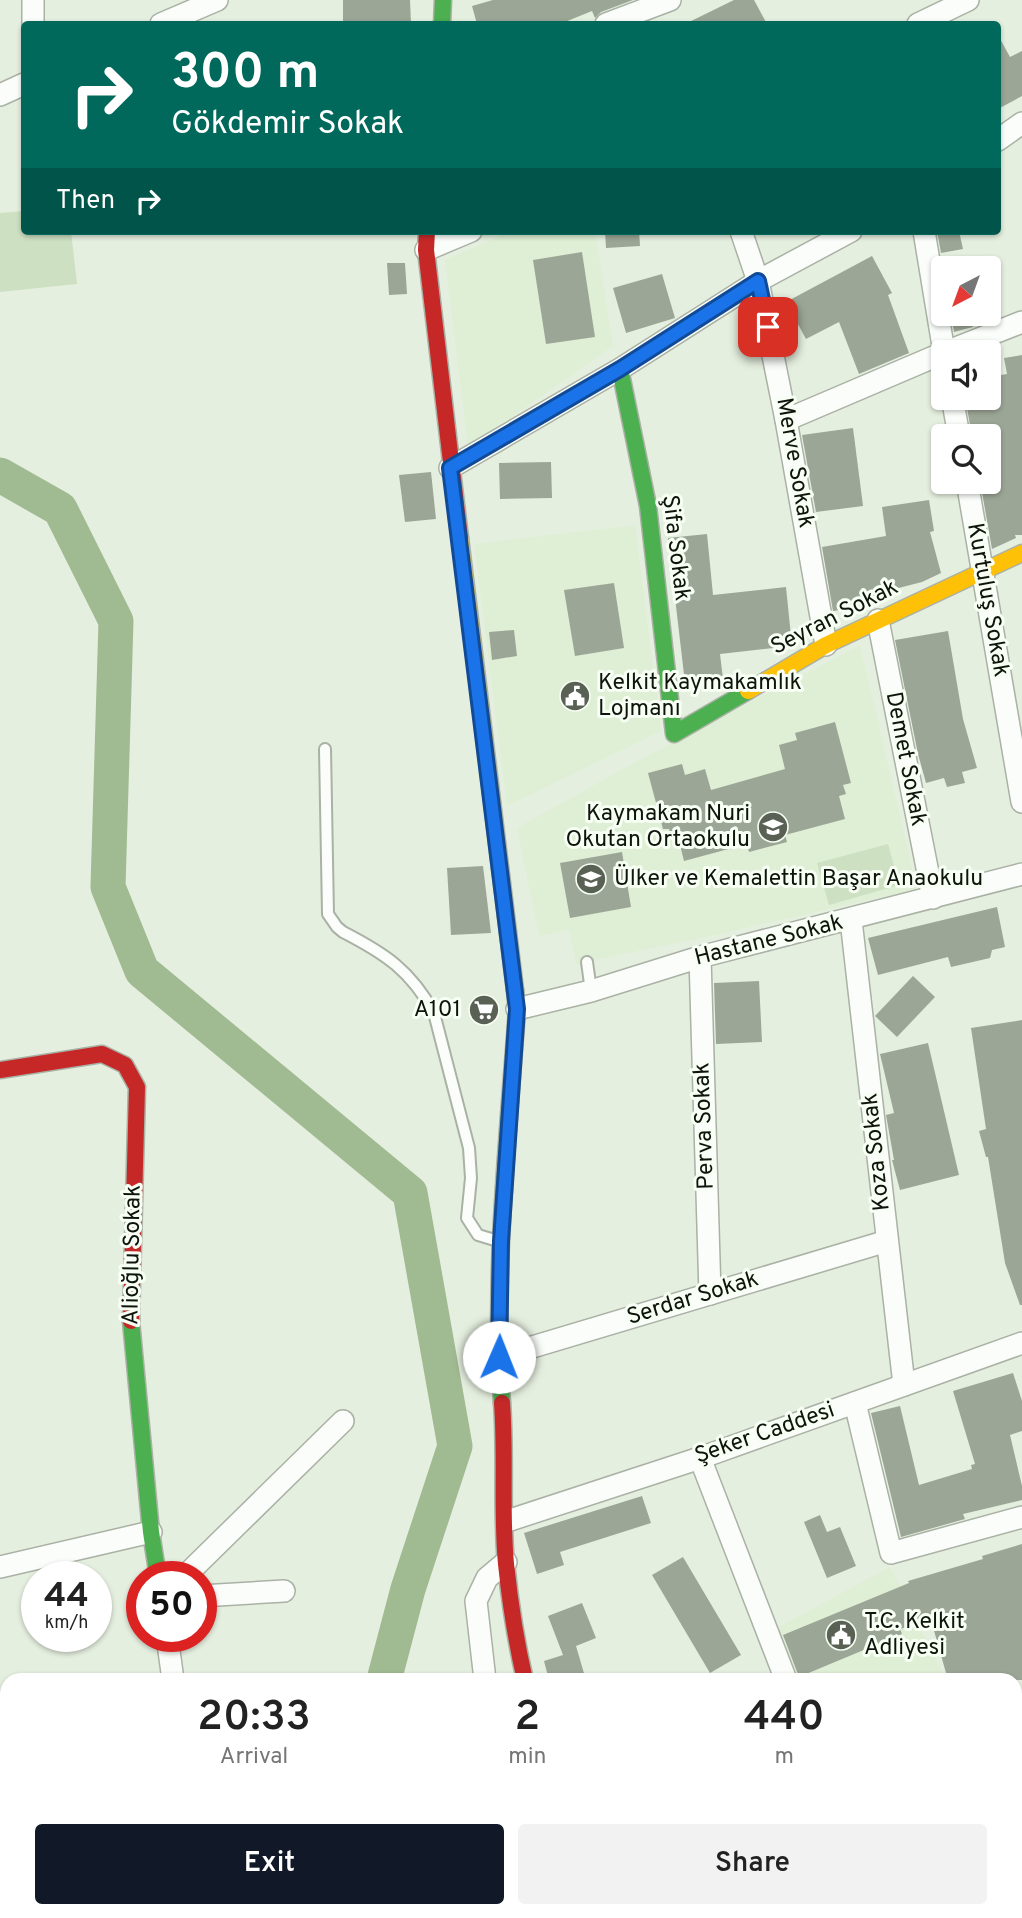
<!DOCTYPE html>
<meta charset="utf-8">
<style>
:root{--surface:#fff;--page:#f2f2f2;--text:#222;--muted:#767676;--accent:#111827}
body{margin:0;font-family:Overpass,sans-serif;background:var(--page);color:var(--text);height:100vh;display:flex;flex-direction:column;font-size:26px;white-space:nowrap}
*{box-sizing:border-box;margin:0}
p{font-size:23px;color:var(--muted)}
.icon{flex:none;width:38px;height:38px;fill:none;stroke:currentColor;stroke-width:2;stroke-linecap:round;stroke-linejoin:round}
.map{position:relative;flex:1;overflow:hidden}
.panel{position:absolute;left:0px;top:1673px;width:1022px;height:245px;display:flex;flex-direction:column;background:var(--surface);border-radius:21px 21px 0 0;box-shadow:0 2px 5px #0004}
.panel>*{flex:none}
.hud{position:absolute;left:21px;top:21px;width:980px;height:214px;border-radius:7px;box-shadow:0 2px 5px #0004;background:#00695c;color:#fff;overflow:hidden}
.needle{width:46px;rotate:221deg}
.buttons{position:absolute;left:931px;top:256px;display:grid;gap:14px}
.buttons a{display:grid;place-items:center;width:70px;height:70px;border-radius:7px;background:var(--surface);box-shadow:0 2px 5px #0004;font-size:35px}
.speed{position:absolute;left:21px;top:1561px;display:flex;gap:14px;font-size:35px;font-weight:700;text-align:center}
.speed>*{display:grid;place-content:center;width:91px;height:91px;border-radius:50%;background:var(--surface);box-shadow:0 2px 5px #0004;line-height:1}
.speed small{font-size:18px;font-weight:400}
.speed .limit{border:10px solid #d22;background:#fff;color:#111}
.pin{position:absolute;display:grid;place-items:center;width:60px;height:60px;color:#fff;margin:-30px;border-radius:14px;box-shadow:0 4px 10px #0006}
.me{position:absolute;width:77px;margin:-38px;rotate:1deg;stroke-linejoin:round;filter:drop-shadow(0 0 5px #0008)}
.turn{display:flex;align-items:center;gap:24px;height:147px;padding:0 35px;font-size:32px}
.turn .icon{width:91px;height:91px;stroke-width:2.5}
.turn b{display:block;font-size:49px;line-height:60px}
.then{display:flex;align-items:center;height:66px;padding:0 35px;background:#0003;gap:14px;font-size:26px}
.eta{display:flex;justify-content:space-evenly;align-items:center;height:119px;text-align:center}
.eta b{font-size:42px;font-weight:600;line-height:49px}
.cta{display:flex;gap:14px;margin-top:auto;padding:14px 35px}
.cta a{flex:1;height:80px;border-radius:7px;background:var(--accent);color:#fff;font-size:28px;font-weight:600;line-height:80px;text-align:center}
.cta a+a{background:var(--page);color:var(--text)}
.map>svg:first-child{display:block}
.built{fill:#deefd5}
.green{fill:#cde0c2}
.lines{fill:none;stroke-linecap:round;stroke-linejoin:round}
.river{stroke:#a0ba91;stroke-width:35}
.building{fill:#9ca696}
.lane-casing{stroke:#aab1a5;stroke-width:14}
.street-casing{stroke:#aab1a5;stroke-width:24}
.fast-casing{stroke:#aab1a5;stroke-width:19}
.slow-casing{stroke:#aab1a5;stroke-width:19}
.jam-casing{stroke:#aab1a5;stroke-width:19}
.lane{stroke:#fbfdfa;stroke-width:10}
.street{stroke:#fbfdfa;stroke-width:21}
.fast{stroke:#4caf50;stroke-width:16}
.slow{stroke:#ffc107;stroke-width:16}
.jam{stroke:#c62828;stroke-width:16}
.route-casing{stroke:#114b97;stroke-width:18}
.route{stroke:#1a73e8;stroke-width:12}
.labels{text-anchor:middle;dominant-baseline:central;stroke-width:6;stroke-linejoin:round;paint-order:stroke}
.street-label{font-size:23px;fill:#0e140b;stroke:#f7fef3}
.poi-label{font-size:23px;fill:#0e140b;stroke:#f7fef3;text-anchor:start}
</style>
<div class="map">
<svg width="1022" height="1918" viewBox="0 0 1022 1918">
<rect width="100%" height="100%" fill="#e5efdf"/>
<g class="built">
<path d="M 511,231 L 595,231 L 613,346 L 468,448 L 445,260 Z"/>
<path d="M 635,525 L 661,731 L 507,806 L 474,544 Z"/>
<path d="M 860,645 L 917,889 L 715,935 L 576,964 L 569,930 L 539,936 L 517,828 L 632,764 Z"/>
<path d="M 890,1567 L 946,1680 L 786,1680 L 768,1633 Z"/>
</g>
<g class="green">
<path d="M 24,211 L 24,231 L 71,231 L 77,284 L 0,292 L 0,213 Z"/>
<path d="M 888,844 L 899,885 L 829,905 L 817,863 Z"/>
</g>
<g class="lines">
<g class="river">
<path d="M 0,475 L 60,509 L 116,621 L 108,887 L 142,971 L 410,1193 L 455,1446 L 408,1589 L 384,1680"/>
<path d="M 336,1918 L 337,1911"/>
</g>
</g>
<g class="building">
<path d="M 343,0 L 410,0 L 411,24 L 343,24 Z"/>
<path d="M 493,0 L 633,0 L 601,12 L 595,18 L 592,11 L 560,24 L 477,24 L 472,6 Z"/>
<path d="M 734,0 L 754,0 L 767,24 L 685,24 Z"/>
<path d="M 998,35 L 1010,57 L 1022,51 L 1022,96 L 998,109 Z"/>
<path d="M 605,231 L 639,231 L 640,246 L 606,248 Z"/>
<path d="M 937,231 L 959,231 L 963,249 L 941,253 Z"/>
<path d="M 582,252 L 595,337 L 546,344 L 533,260 Z"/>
<path d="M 872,256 L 892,293 L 888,295 L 909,353 L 859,374 L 839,322 L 806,339 L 786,302 Z"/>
<path d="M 387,263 L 405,263 L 407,294 L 389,295 Z"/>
<path d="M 662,274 L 675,318 L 626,333 L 613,288 Z"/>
<path d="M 951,313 L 970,313 L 973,327 L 954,332 Z"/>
<path d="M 1022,355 L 1022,535 L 1015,535 L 1016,538 L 992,549 L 980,481 L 989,481 L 989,436 L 972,436 L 965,397 L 989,397 L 989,377 L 1007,374 L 1004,358 Z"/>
<path d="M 853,428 L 863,506 L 816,512 L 802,435 Z"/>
<path d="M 551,462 L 552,498 L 500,499 L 499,463 Z"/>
<path d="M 431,472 L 436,519 L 405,522 L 399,475 Z"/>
<path d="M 929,500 L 934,531 L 930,532 L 941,573 L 922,582 L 879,593 L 880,601 L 871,606 L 833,611 L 822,547 L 886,536 L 882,507 Z"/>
<path d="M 707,534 L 713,595 L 786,587 L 792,646 L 720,654 L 723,679 L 685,683 L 668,538 Z"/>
<path d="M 614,583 L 624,648 L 575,656 L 564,590 Z"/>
<path d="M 514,630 L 517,656 L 492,660 L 489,632 Z"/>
<path d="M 948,631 L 963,719 L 977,768 L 962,772 L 965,783 L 947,787 L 944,778 L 926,783 L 918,754 L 895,640 Z"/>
<path d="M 835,722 L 851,783 L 843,785 L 846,794 L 839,796 L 845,819 L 785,835 L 787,842 L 749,852 L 747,844 L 684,861 L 678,837 L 672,839 L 669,829 L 663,829 L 648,773 L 682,764 L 685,775 L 705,769 L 711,790 L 785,769 L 779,745 L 797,740 L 795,733 Z"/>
<path d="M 622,852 L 631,907 L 570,918 L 560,863 Z"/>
<path d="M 483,866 L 491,933 L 451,935 L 447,868 Z"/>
<path d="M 997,907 L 1005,947 L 992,950 L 990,958 L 951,967 L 948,957 L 878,975 L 868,938 Z"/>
<path d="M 913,976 L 935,997 L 897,1037 L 875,1016 Z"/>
<path d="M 759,981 L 762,1042 L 716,1044 L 714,983 Z"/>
<path d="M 1022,1020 L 1022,1305 L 1020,1305 L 1005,1263 L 988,1157 L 986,1157 L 979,1131 L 986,1129 L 971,1028 Z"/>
<path d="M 928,1043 L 959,1175 L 900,1190 L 892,1160 L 894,1160 L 886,1115 L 894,1113 L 880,1054 Z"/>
<path d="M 1013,1373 L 1022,1401 L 1022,1431 L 1010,1435 L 1022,1486 L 1022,1500 L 963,1514 L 965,1519 L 901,1537 L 871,1413 L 900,1406 L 919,1485 L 972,1469 L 971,1465 L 975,1464 L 953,1391 Z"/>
<path d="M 642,1496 L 651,1523 L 560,1552 L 564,1565 L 537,1574 L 524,1533 Z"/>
<path d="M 820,1515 L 827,1532 L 840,1527 L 856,1566 L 827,1578 L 804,1522 Z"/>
<path d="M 1022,1544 L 1022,1680 L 948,1680 L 931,1620 L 900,1629 L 902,1634 L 799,1677 L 783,1635 L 909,1583 L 908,1581 L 983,1559 L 982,1556 Z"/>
<path d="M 683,1557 L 741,1655 L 710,1673 L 652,1575 Z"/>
<path d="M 582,1603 L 596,1638 L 576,1646 L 586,1680 L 549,1680 L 544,1661 L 563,1655 L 548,1616 Z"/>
</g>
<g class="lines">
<g class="lane-casing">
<g id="lane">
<path d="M 325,749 L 328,914 L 337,927 L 343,932 C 386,954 411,971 434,1013 L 469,1148 L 471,1178 L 467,1218 L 478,1235 L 498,1241"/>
<path d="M 587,962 L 591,991"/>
</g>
</g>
<g class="street-casing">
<g id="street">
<path d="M 33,24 L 33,0"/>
<path d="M 161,24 L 217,0"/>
<path d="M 606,24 L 670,0"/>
<path d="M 918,24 L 968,0"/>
<path d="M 0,95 L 24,84"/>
<path d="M 998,140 L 1022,123"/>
<path d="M 741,231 L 758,281 L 786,420 L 826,645"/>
<path d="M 924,231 L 944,352"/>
<path d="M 426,250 L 471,231"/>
<path d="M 946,352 L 1022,322"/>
<path d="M 952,397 L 959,436"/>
<path d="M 786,420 L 943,353"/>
<path d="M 450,468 L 620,369 L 758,281 L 851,231"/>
<path d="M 967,481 L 1022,802"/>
<path d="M 878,620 L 933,898"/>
<path d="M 851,920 L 904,1385"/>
<path d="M 700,957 L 710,1294"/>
<path d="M 517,1009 L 591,991 L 700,957 L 1022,874"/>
<path d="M 499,1357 L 887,1241"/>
<path d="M 855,1403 L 891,1553 L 1022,1517"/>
<path d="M 700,1458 L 786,1680"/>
<path d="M 507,1521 L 700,1458 L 1022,1343"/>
<path d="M 0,1567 L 151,1532"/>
<path d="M 184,1577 L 343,1421"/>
<path d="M 201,1596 L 284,1591"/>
<path d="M 167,1636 L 173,1680"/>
<path d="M 485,1680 L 476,1601 L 487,1578 L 506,1562"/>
<path d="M 371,1911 L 371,1918"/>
<path d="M 637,1911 L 643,1918"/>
<path d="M 877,1911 L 879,1918"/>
<path d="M 152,1918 L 153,1911"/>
</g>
</g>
<g class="fast-casing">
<g id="fast">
<path d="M 442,24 L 443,0"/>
<path d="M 620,369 L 648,506 L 674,734 L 748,691"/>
<path d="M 131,1321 L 151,1532 L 158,1577"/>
<path d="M 502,1403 C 493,1272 508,1140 517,1009 L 515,990"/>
</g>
</g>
<g class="slow-casing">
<g id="slow">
<path d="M 460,538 L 515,990"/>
<path d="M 748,691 L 826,645 L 1022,553"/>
</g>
</g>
<g class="jam-casing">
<g id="jam">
<path d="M 427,231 L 426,250 L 460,538"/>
<path d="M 0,1070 L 102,1054 L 125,1065 L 137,1087 L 131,1321"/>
<path d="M 502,1403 C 506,1457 501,1511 506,1564 C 510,1602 516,1642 525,1680"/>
<path d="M 666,1911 L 671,1918"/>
</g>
</g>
<use href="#lane" class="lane"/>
<use href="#street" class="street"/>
<use href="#fast" class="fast"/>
<use href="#slow" class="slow"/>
<use href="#jam" class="jam"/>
</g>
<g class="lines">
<g class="route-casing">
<path id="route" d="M 499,1357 L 501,1241 L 517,1009 L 450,468 L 620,369 L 758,281 L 768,327"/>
</g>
<use href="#route" class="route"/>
</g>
<defs>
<g id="civic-disc" transform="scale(1.575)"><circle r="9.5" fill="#596155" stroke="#f7fef3"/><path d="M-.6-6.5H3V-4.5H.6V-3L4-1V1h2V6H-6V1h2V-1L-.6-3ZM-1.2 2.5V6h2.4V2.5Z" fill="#fff"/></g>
<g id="school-disc" transform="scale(1.575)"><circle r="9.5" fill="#596155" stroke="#f7fef3"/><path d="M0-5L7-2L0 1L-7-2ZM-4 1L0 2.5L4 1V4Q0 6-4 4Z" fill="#fff"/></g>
<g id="supermarket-disc" transform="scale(1.575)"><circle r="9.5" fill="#596155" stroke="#f7fef3"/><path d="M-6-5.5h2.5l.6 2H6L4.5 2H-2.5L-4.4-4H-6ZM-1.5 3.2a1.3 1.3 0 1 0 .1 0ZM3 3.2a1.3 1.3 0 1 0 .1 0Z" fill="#fff"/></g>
</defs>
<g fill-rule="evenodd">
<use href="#civic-disc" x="575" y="696"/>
<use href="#school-disc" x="773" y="827"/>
<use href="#school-disc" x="591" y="879"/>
<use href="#supermarket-disc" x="484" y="1010"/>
<use href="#civic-disc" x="841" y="1635"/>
</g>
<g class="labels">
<g class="street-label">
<text transform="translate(794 463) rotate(80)">Merve Sokak</text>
<text transform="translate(675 548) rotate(83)">Şifa Sokak</text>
<text transform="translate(987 600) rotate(80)">Kurtuluş Sokak</text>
<text transform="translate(835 618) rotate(-27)">Seyran Sokak</text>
<text transform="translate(905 759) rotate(79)">Demet Sokak</text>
<text transform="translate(769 941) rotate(-14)">Hastane Sokak</text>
<text transform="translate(705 1126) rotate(-92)">Perva Sokak</text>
<text transform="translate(877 1152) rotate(-96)">Koza Sokak</text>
<text transform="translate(133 1255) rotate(-89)">Alioğlu Sokak</text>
<text transform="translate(693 1299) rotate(-17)">Serdar Sokak</text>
<text transform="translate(765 1434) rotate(-19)">Şeker Caddesi</text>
</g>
<g class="poi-label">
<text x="598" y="683">Kelkit Kaymakamlık<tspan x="598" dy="26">Lojmanı</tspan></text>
<text x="750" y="814" text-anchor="end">Kaymakam Nuri<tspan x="750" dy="26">Okutan Ortaokulu</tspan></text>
<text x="614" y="879">Ülker ve Kemalettin Başar Anaokulu</text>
<text x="461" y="1010" text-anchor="end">A101</text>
<text x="864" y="1622">T.C. Kelkit<tspan x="864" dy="26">Adliyesi</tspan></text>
</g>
</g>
</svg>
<div class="buttons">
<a><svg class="needle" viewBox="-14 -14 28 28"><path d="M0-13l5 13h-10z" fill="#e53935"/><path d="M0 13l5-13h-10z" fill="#767676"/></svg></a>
<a><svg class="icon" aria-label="sound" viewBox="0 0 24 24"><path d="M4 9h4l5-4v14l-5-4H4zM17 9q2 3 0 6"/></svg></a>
<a><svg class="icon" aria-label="search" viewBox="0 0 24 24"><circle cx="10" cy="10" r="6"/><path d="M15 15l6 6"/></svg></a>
</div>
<div class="speed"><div>44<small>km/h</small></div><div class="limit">50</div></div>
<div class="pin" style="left:768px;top:327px;background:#d93025"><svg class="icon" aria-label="arrive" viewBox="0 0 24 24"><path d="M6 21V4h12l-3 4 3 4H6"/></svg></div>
<svg class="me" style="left:499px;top:1357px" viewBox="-20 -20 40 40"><circle r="19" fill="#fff"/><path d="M0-13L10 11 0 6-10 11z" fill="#1a73e8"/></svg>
<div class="hud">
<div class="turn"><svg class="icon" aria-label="right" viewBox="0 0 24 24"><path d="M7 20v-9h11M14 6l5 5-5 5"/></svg><div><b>300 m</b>Gökdemir Sokak</div></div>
<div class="then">Then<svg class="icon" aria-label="right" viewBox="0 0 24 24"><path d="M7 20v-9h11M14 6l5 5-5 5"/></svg></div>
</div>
<section class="panel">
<div class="eta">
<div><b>20:33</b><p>Arrival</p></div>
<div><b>2</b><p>min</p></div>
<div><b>440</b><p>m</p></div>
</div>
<div class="cta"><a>Exit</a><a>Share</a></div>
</section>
</div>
